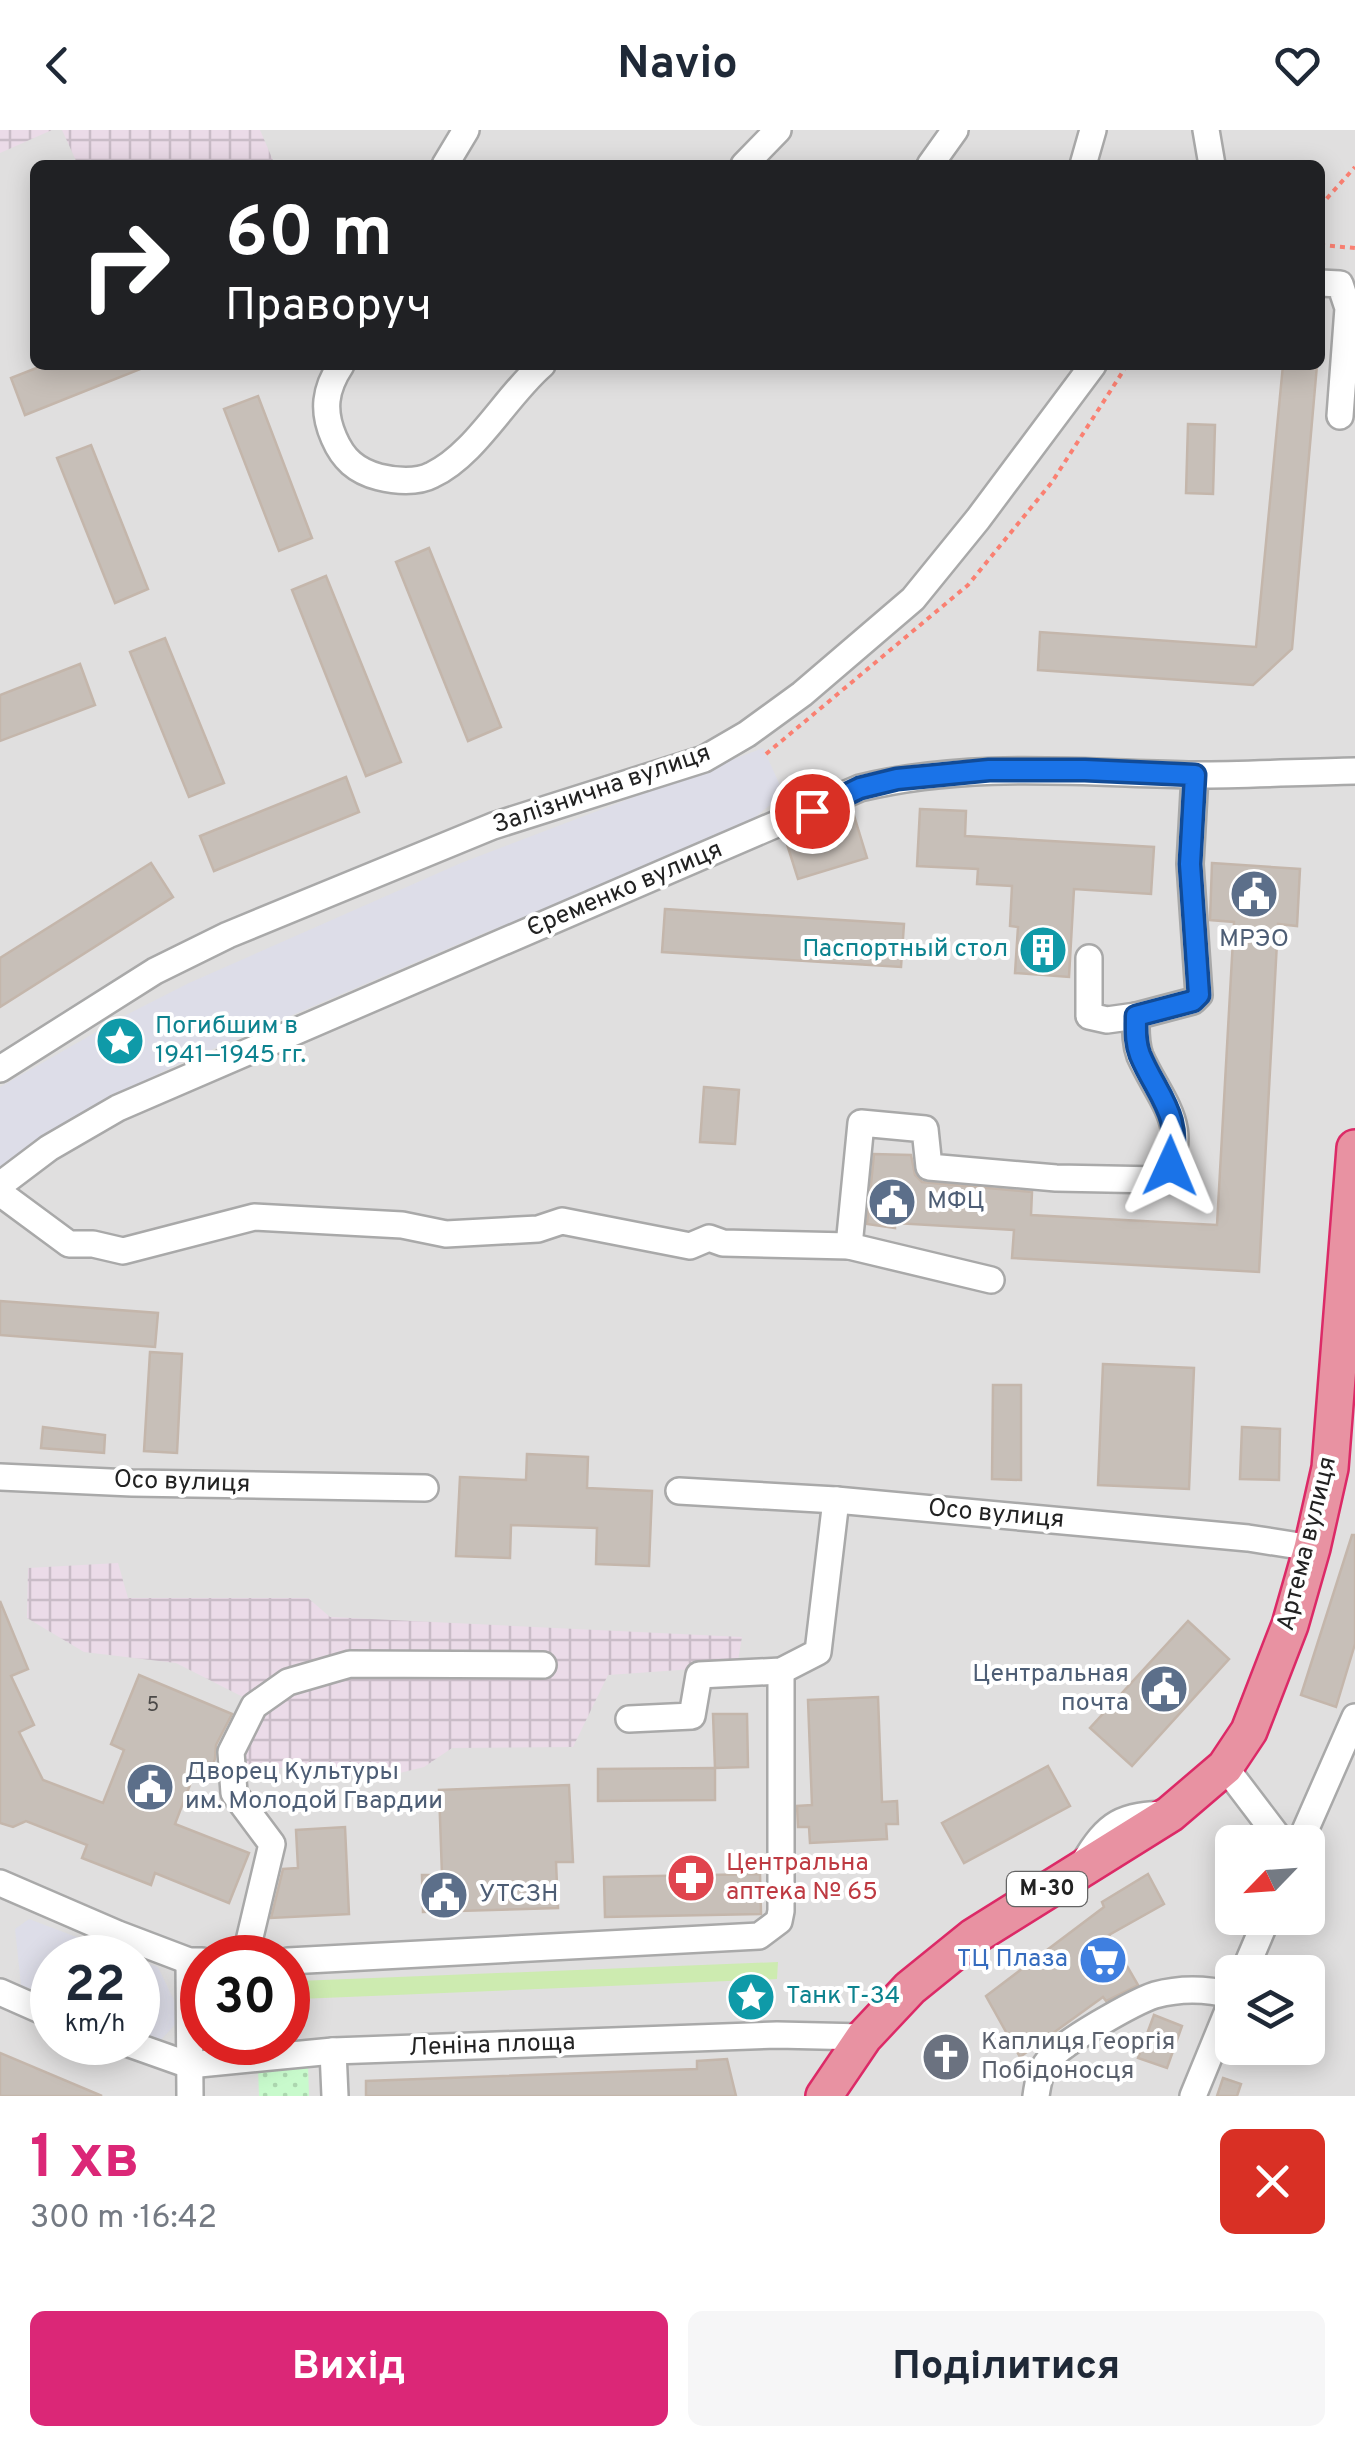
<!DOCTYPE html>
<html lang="uk">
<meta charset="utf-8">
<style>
:root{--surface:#fff;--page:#f6f6f7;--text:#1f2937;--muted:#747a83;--accent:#db2777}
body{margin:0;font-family:Overpass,sans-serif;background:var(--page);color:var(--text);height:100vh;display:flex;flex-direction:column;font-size:38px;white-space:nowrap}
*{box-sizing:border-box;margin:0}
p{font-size:32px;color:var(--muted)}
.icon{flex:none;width:55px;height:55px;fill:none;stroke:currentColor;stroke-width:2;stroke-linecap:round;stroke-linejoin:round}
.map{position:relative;height:1966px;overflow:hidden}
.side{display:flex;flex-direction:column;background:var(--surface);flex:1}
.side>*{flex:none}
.top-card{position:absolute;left:30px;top:30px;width:1295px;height:210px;border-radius:15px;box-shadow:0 5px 25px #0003;background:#202124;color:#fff;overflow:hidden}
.needle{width:65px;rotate:245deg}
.controls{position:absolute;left:1215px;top:1695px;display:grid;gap:20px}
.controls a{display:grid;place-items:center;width:110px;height:110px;border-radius:15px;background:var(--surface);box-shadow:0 5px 25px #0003;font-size:50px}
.speed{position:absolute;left:30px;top:1805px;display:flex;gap:20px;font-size:50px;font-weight:700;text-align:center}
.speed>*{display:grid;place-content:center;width:130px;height:130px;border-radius:50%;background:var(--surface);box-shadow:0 5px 25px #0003;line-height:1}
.speed small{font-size:25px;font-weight:400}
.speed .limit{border:15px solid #d22;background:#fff;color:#111}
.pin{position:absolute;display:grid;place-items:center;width:85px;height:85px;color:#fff;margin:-42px;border:5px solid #fff;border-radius:50%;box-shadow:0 2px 10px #0007}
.me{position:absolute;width:110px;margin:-55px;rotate:1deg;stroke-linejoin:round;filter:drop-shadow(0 0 8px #0008)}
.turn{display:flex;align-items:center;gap:35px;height:210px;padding:0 30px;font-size:45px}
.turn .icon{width:130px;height:130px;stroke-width:2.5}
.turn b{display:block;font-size:70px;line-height:85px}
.round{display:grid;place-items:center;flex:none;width:105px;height:105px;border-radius:15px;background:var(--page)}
.summary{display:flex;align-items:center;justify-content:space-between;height:170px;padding:0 30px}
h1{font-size:60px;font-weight:700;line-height:75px;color:var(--accent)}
.button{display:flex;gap:20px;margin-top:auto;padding:20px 30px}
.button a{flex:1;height:115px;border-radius:15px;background:var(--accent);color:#fff;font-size:40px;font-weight:700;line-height:115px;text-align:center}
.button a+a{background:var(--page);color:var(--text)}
header{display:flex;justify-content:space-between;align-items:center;height:130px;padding:0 30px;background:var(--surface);font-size:45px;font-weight:700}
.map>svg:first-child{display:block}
.residential{fill:#e0dfdf;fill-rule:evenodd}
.industrial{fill:url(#industrial-grid)}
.grass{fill:#cdebb0}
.park{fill:url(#park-dots)}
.plaza{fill:#dddde8}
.building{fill:#c7bfb8;stroke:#c4b6ab;stroke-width:2.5}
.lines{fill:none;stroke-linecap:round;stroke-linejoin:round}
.minor-casing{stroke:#a9a9a9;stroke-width:30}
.highway-casing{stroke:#dc2a67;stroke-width:40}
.path{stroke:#fa8072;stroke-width:4;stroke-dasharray:5 5;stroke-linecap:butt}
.minor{stroke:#fff;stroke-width:25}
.highway{stroke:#e892a2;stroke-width:35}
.route-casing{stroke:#114b97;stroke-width:25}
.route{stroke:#1a73e8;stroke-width:18}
.labels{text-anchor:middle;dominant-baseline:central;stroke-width:8;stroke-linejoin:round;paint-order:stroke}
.number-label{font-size:20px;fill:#4b4948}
.shield{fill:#fff;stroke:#646464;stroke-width:2.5}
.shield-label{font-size:22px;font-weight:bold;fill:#222}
.street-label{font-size:25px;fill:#222;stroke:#fff}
.service-label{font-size:25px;fill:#4e5e75;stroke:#fff;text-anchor:start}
.culture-label{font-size:25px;fill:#0d838f;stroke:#fff;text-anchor:start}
.health-label{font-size:25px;fill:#be3a42;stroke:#fff;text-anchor:start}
.shop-label{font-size:25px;fill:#366cbe;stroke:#fff;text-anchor:end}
.worship-label{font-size:25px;fill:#5b616d;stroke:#fff;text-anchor:start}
</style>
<header><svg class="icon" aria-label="back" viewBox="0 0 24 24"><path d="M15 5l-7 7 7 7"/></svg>Navio<svg class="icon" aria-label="heart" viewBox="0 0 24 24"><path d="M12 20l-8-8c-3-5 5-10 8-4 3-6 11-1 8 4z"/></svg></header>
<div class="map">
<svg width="1355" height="1966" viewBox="0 0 1355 1966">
<defs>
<pattern id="industrial-grid" width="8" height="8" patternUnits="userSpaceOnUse" patternTransform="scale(2.5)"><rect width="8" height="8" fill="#ebdbe8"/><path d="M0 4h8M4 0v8" fill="none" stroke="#c9bcc7"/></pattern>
<pattern id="park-dots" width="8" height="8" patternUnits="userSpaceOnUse" patternTransform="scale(2.5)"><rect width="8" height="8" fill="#c8facc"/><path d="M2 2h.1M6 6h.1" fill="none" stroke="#acd6af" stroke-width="1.8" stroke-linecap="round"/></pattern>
</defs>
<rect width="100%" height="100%" fill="#f2efe9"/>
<path class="residential" d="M 0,0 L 1355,0 L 1355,1966 L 0,1966 ZM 35,35 L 1320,35 L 1320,235 L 35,235 ZM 1232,1712 L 1308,1712 L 1308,1788 L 1232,1788 ZM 52,1828 L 138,1828 L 138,1912 L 52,1912 ZM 202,1828 L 288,1828 L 288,1912 L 202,1912 ZM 1232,1842 L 1308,1842 L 1308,1918 L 1232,1918 Z"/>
<g class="industrial">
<path d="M 0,0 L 52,0 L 0,23 Z"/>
<path d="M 62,0 L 260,0 L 275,35 L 78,35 Z"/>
<path d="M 118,1433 L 128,1468 L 308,1468 L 330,1487 L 742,1507 L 737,1536 L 608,1545 L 573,1617 L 452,1618 L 424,1637 L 379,1648 L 244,1634 L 243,1567 L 176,1533 L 84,1522 L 27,1488 L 28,1438 Z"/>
</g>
<path class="grass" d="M 778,1832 L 777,1849 L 299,1869 L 298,1851 Z"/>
<path class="park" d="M 308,1935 L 309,1966 L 259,1966 L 258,1937 Z"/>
<g class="plaza">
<path d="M 763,618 L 784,664 L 750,691 L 596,760 L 489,801 L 178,934 L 82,982 L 32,1012 L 0,1040 L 0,957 L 126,885 L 189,853 L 461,733 Z"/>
<path d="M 29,1789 L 111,1820 L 132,1827 L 52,1828 L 52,1868 L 21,1855 L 15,1799 Z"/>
<path d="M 138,1830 L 158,1837 L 182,1887 L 159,1912 L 138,1903 Z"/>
<path d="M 288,1850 L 298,1850 L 301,1912 L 288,1912 Z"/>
</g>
<g class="building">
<path d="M 44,235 L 148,235 L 148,236 L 25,285 L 11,248 Z"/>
<path d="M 1283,235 L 1317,235 L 1292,519 L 1253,555 L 1038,540 L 1040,502 L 1256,517 Z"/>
<path d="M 258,266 L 312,408 L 279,421 L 224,279 Z"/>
<path d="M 1188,294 L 1215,295 L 1213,364 L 1186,363 Z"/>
<path d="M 91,315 L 148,459 L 115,473 L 57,328 Z"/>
<path d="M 429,418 L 501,597 L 468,611 L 396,432 Z"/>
<path d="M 326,446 L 401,632 L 366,646 L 292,460 Z"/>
<path d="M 165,508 L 224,653 L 189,667 L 130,522 Z"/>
<path d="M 80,534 L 95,575 L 0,611 L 0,565 Z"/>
<path d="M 346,647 L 359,682 L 214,741 L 200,706 Z"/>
<path d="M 852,679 L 867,728 L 798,749 L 785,708 Z"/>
<path d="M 920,679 L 966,681 L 965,706 L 1154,717 L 1151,764 L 1074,759 L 1069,847 L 1015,843 L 1018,797 L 1010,796 L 1012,756 L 977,754 L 978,739 L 917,736 Z"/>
<path d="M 151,733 L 173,767 L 0,877 L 0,828 Z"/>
<path d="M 1212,733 L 1300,739 L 1297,796 L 1278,794 L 1259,1142 L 1012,1128 L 1014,1100 L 895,1093 L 895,1098 L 867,1094 L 874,1024 L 911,1025 L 915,1045 L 922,1052 L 1032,1062 L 1031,1085 L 1217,1095 L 1234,792 L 1210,790 Z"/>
<path d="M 665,779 L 904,794 L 901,837 L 662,822 Z"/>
<path d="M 704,957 L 739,960 L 735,1014 L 700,1012 Z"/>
<path d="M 0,1171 L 158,1183 L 155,1217 L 0,1205 Z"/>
<path d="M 150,1222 L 182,1224 L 177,1323 L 144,1321 Z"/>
<path d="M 1103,1234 L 1194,1238 L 1189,1359 L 1098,1355 Z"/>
<path d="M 993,1255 L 1021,1255 L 1021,1350 L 992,1349 Z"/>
<path d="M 43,1297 L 105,1305 L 104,1323 L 41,1318 Z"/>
<path d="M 1242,1297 L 1280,1299 L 1279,1350 L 1240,1349 Z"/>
<path d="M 527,1324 L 588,1327 L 587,1358 L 652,1361 L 649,1436 L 596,1434 L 597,1398 L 511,1395 L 510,1428 L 456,1426 L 460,1347 L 526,1350 Z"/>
<path d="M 1352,1405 L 1355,1405 L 1355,1514 L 1336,1577 L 1301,1565 Z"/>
<path d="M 0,1471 L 28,1539 L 11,1546 L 34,1595 L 19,1602 L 43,1650 L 103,1673 L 124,1620 L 111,1614 L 139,1545 L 232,1584 L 216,1615 L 215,1629 L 206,1653 L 193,1647 L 175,1694 L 249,1723 L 229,1773 L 155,1743 L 151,1755 L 82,1728 L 87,1715 L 26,1691 L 13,1697 L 0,1693 Z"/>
<path d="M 1188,1491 L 1229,1529 L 1132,1636 L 1090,1598 Z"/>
<path d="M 878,1567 L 882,1672 L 897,1671 L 898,1694 L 886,1694 L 887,1709 L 810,1713 L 809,1697 L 798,1697 L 797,1676 L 812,1675 L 808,1570 Z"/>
<path d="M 713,1584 L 747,1584 L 748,1637 L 715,1638 Z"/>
<path d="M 1048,1636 L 1070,1676 L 964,1733 L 942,1693 Z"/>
<path d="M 715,1638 L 715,1670 L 598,1671 L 598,1639 Z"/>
<path d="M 569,1655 L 573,1732 L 556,1732 L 558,1778 L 423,1782 L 422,1745 L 442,1745 L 439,1660 Z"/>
<path d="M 345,1697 L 349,1784 L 271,1788 L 283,1739 L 298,1738 L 296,1700 Z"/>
<path d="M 760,1744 L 761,1784 L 605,1787 L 604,1747 Z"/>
<path d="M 1148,1744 L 1164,1774 L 1109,1805 L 1138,1855 L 1106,1871 L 1103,1867 L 1020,1927 L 986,1866 L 1104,1777 L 1102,1772 Z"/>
<path d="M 1154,1885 L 1182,1896 L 1167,1938 L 1138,1928 Z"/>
<path d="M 0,1923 L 102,1966 L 0,1966 Z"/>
<path d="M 727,1929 L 736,1966 L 366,1966 L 366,1951 L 697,1939 L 697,1931 Z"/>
<path d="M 1223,1948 L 1241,1954 L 1237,1966 L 1217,1966 Z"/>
</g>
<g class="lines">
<g class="minor-casing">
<g id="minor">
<path d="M 1206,0 L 1212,35"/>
<path d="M 445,35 L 466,0"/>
<path d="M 744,35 L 778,0"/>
<path d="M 930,35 L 955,0"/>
<path d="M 1083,35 L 1093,0"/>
<path d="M 1320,153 L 1340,154 L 1348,178 L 1340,286"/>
<path d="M 341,235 C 325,259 322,281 334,308 C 343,329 356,341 379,347 C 395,351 417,353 432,345 C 475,325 506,266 542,235"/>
<path d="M 1136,886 L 1193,871 L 1199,865 L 1190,734 L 1195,645"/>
<path d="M 0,939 L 155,841 L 228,805 L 493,696 L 704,629 L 747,604 L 802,564 L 913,469 L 978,389 L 1093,235"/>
<path d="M 0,1055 L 49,1018 L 118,978 L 860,658 C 971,631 1082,643 1195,645 C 1248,645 1302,642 1355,641"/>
<path d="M 0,1063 L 69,1114 L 93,1114 L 123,1121 L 254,1087 L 402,1095 L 446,1104 L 538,1099 L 562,1091 L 690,1116 L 709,1108 L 723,1113 L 849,1116 L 991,1150"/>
<path d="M 849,1116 L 861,993 L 925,999 L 929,1037 L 1056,1048 L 1159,1050 C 1196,1001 1160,971 1140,926 C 1135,913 1136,900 1136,886 L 1107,890 L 1089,886 L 1089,828"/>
<path d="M 0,1347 L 132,1353 L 425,1358"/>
<path d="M 679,1361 L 836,1370 L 1248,1408 L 1312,1418"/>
<path d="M 629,1589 L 692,1586 L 699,1545 L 781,1541 L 818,1522 L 836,1370"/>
<path d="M 1225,1637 L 1282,1712"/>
<path d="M 1300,1712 L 1355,1587"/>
<path d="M 1083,1734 C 1108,1692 1121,1685 1170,1684"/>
<path d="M 0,1753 L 118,1804 L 189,1831 L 202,1831"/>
<path d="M 245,1828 L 272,1714 L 234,1663 L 231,1622 L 254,1576 L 288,1552 L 350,1534 L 543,1535"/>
<path d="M 189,1831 L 190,1966"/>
<path d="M 288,1831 L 759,1806 L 779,1791 L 781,1781 L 781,1541"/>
<path d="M 1244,1842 L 1267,1788"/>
<path d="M 0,1862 L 52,1885"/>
<path d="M 124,1912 L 189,1935 L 333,1921 L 777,1905 L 864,1907"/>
<path d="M 333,1921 L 335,1966"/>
<path d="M 1036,1966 C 1038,1952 1040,1941 1049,1930 C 1061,1913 1134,1872 1155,1865 C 1180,1858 1208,1859 1232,1865"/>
<path d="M 1193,1966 L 1232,1871"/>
</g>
</g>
<g class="highway-casing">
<path id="highway" d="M 824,1966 L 864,1907 L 910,1858 L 973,1807 L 1170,1684 L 1225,1637 L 1249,1601 L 1290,1495 L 1312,1418 L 1330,1338 L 1355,1018"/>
</g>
<g class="path">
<path d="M 1320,76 L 1355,37"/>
<path d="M 1320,115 L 1355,118"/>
<path d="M 766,624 L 968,455 L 1052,352 L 1127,235"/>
<path d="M 290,1885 L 307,1885"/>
</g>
<use href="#minor" class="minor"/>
<use href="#highway" class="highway"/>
</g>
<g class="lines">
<g class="route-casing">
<path id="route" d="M 812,681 L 860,658 L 897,649 L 989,640 L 1085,640 L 1195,645 L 1190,734 L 1199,865 L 1193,871 L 1136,886 C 1136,900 1135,912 1140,925 C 1157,966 1184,986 1170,1036"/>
</g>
<use href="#route" class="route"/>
</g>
<defs>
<g id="civic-disc" transform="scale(2.5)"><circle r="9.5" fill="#5c6f8a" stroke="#fff"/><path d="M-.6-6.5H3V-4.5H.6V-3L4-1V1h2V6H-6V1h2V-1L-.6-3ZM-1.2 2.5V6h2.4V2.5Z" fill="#fff"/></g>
<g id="building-disc" transform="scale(2.5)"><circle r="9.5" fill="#0f9aa8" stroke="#fff"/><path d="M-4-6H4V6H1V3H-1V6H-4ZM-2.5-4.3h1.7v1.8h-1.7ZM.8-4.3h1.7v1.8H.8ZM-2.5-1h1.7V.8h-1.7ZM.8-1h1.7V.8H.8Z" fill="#fff"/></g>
<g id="sight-disc" transform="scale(2.5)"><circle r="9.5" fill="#0f9aa8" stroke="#fff"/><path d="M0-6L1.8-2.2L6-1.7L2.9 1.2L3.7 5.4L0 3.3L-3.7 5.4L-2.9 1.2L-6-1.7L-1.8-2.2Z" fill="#fff"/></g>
<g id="pharmacy-disc" transform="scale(2.5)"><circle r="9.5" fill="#e0444e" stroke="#fff"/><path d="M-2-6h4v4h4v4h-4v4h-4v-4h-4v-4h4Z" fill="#fff"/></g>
<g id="supermarket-disc" transform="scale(2.5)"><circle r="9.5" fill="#3f7fe0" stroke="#fff"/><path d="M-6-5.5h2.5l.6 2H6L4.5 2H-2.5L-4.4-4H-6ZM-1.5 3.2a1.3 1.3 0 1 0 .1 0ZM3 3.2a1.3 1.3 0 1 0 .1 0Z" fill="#fff"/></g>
<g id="church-disc" transform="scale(2.5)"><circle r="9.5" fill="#6b7280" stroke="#fff"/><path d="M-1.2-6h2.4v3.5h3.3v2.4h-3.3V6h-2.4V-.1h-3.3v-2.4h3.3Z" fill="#fff"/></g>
</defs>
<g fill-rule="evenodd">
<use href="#civic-disc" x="1254" y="764"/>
<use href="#building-disc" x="1043" y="820"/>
<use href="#sight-disc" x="120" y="911"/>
<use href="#civic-disc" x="892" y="1072"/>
<use href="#civic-disc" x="1164" y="1559"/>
<use href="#civic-disc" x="150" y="1657"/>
<use href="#pharmacy-disc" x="691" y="1748"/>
<use href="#civic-disc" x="444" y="1765"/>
<use href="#supermarket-disc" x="1103" y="1830"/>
<use href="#sight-disc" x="751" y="1867"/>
<use href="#church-disc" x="946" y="1927"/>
</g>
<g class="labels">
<g class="number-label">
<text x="153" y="1576">5</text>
</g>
<rect class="shield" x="1007" y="1742" width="80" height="34" rx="8"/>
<g class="shield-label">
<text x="1047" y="1759">М-30</text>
</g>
<g class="street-label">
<text transform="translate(602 660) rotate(-19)">Залізнична вулиця</text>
<text transform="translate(625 760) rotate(-23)">Єременко вулиця</text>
<text transform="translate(182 1353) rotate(2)">Осо вулиця</text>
<text transform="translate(996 1385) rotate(5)">Осо вулиця</text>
<text transform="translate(1308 1414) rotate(-76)">Артема вулиця</text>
<text transform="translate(492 1916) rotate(-2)">Леніна площа</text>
</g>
<g class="service-label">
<text x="1254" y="810" text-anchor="middle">МРЭО</text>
<text x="927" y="1072">МФЦ</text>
<text x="1129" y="1545" text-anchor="end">Центральная<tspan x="1129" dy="29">почта</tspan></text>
<text x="185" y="1643">Дворец Культуры<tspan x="185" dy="29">им. Молодой Гвардии</tspan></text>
<text x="479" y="1765">УТСЗН</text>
</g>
<g class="culture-label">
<text x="1008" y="820" text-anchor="end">Паспортный стол</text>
<text x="155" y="897">Погибшим в<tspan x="155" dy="29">1941—1945 гг.</tspan></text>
<text x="786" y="1867">Танк Т-34</text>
</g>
<g class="health-label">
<text x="726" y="1734">Центральна<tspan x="726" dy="29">аптека № 65</tspan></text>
</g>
<g class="shop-label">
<text x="1068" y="1830">ТЦ Плаза</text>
</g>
<g class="worship-label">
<text x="981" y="1913">Каплиця Георгія<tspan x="981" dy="29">Побідоносця</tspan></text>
</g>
</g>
</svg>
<div class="controls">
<a><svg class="needle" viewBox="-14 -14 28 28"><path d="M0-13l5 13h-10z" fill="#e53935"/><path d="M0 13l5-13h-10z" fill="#747a83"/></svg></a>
<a><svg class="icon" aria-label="layers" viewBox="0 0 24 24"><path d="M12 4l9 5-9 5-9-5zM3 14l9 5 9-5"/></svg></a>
</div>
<div class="speed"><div>22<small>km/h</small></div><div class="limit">30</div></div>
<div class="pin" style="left:812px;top:681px;background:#d93025"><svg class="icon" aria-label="arrive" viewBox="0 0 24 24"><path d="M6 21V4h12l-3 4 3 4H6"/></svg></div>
<svg class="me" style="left:1170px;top:1036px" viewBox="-20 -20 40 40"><path d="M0-17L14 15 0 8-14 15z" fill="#1a73e8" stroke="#fff" stroke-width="4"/></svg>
<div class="top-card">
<div class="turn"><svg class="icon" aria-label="right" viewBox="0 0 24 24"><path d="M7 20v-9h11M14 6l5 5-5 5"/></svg><div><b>60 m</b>Праворуч</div></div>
</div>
</div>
<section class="side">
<div class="summary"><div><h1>1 хв</h1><p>300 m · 16:42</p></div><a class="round" style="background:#d93025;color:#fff"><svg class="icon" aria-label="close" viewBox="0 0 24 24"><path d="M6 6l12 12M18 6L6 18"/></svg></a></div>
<div class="button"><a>Вихід</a><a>Поділитися</a></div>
</section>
